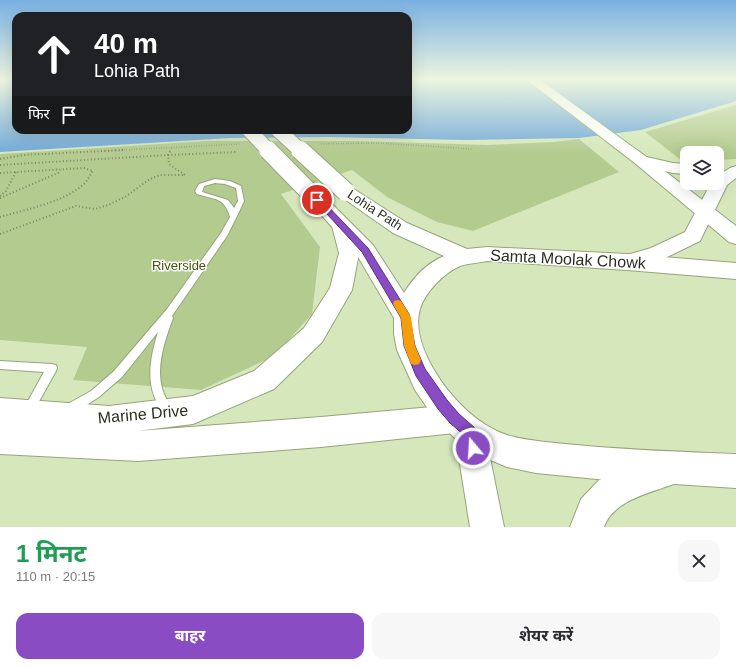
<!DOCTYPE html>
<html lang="hi">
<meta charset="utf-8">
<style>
:root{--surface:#fff;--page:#f7f7f7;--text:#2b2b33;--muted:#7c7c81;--accent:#8a4cc2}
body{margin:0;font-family:Helvetica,"Noto Sans Devanagari",sans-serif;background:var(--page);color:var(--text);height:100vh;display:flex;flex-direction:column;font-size:15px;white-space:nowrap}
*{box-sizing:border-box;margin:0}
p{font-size:13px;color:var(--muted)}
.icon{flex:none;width:22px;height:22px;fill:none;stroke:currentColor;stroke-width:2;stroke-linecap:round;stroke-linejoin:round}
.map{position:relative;height:527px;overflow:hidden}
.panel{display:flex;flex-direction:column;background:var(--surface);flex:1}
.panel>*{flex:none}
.hud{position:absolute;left:12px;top:12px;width:400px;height:122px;border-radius:12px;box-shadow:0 4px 16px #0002;background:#202124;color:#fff;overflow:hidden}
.fabs{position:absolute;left:680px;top:146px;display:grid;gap:8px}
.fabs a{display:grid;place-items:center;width:44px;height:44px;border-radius:8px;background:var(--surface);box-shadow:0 4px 16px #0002;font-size:20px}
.pin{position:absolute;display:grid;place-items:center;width:34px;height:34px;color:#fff;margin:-17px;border:2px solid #fff;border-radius:50%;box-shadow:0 1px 4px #0007}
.me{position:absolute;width:44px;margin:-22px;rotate:342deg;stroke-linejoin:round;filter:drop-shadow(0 0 3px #0008)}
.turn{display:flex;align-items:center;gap:14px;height:84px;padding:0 16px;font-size:18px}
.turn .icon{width:52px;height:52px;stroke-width:2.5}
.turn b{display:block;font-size:28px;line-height:34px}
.then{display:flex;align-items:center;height:38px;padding:0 16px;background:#0003;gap:8px;font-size:15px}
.round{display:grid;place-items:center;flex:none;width:42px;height:42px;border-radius:12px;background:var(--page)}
.headline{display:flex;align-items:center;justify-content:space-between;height:68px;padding:0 16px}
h1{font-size:24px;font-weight:700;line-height:30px;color:#1e9e55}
.action{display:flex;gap:8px;margin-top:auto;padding:8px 16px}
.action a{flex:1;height:46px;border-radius:12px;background:var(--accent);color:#fff;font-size:16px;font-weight:700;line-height:46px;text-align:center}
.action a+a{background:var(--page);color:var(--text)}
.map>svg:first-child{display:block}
.green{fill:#b4cb8f}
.water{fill:#74abda}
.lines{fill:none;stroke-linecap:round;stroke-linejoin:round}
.service-casing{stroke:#95a57b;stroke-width:2}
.tertiary-casing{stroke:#95a57b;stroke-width:2}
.secondary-casing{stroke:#95a57b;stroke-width:2}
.path-far1{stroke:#7a8668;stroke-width:1.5;stroke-dasharray:0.5 2;stroke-linecap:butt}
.path{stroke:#7a8668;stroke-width:2;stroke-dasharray:1 2.5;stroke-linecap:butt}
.service{fill:#fff;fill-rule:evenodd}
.tertiary{fill:#fff;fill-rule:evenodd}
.secondary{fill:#fff;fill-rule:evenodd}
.secondary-bridge-far1-casing{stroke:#95a57b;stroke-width:16;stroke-linecap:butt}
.secondary-bridge-casing{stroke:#95a57b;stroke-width:20;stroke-linecap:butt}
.secondary-bridge-far1{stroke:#fff;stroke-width:14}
.secondary-bridge{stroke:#fff;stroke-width:18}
.route{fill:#8a4cc2;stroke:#5a317e}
.slow{fill:#f59e0b}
.labels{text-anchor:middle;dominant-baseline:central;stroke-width:3;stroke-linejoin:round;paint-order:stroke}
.street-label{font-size:13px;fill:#29301f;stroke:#fff}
.park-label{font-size:13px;fill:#40550f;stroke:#fff}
.near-street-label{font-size:16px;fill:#29301f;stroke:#fff}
</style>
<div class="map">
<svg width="736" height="527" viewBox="0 0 736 527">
<rect width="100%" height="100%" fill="#d6e8bb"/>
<g class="green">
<path d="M 736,105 L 736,159 L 717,160 L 717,153 L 687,153 L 687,160 L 681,160 L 645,132 Z"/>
<path d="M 579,139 L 619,172 L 473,231 L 437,222 L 387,197 L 352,170 L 281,194 L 320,247 L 312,314 L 274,356 L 201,390 L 73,380 L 87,347 L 0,340 L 0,154 L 210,141 L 356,141 L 488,145 L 553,142 Z"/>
</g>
<path class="water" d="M 0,80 L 16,80 L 16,130 L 408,130 L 408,80 L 736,80 L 736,101 L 641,130 L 579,138 L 465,140 L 329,137 L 230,138 L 0,152 Z"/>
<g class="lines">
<g class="service-casing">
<g id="service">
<path d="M 215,179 L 230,181 L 241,186 L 244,201 L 239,212 L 227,236 L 172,316 L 173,318 C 165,340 156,365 162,388 C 164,396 168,401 171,408 L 170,412 L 166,413 C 161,411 160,408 158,404 C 145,382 151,355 158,332 L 122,377 L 99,397 L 74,413 L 70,414 L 66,413 L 65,409 L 66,405 L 91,391 L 114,371 L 167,309 L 221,233 L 230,217 C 224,196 214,200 197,194 L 195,191 L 199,184 ZM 215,183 L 225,184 L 236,188 L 238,201 L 234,208 L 228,200 L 202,192 L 204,186 Z"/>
<path d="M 0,361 L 52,364 L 56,365 L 57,368 L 56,371 L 32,414 L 28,415 L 24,414 L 23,410 L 44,372 L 0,369 Z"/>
</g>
</g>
<g class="tertiary-casing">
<g id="tertiary">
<path d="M 642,156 L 673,163 L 687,164 L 687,174 L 673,173 L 636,164 L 634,161 L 636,158 Z"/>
<path d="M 736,166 L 736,178 L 727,185 L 700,241 L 665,258 L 627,269 L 620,267 L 617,262 L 620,257 L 651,248 L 685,232 L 711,183 L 717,183 L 717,176 L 730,168 Z"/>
<path d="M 342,220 L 349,222 L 352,226 L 359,253 L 352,290 L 322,342 L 274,389 L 193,424 L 137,431 L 321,417 L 454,405 L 464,409 L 468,419 L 481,422 L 485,433 L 504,527 L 470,527 L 455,433 L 321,447 L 138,461 L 0,454 L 0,398 L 109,406 L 193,396 L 254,371 L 304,328 L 330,288 L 339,253 L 332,226 L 335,222 Z"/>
<path d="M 665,456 L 676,461 L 681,472 L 676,483 C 652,493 614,499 604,527 L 570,527 L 581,499 L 599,480 Z"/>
</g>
</g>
<g class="secondary-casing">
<g id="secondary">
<path d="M 527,80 L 540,80 L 648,158 L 736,226 L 736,244 L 729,242 L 636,164 Z"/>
<path d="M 346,187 L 352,188 L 407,223 L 467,249 L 487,247 L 627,254 L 736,263 L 736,279 L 627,270 L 487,261 C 478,263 469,263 460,266 C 444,273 425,292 420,309 C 414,329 424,353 434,370 C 450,397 477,425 507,435 C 525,441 556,443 576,445 C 629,450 683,452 736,454 L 736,488 L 597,479 L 536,473 L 507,467 L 481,456 L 462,445 L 435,419 L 415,390 L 397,350 L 394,334 L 394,318 L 357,255 L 308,200 L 310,196 L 317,194 L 324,196 L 373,245 L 404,293 C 413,278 427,263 444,256 L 393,233 L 340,196 L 337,192 L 340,188 Z"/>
</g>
</g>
<g class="path-far1">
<path d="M 321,144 L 380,143 L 472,149"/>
<path d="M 104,151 L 240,144"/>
<path d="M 170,151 L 172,147"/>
</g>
<g class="path">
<path d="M 0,159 L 23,155 L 123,150"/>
<path d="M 0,165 L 168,155 L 171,150"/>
<path d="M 0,173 L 84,168 L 93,171 C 90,175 88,180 84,184 C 62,203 27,209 0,217"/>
<path d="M 0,196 L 6,191 L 16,172"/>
<path d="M 0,198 L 58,173 L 60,170"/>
<path d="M 0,234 L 76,206 L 95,209 L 108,205 L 125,197 L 150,179 L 160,175 L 185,175 L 169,164 L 168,155 L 237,152"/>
</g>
<use href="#service" class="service"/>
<use href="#tertiary" class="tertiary"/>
<use href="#secondary" class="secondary"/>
<g class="secondary-bridge-far1-casing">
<g id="secondary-bridge-far1">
<path d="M 249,130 L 269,151"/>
<path d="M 278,130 L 301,151"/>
</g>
</g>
<g class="secondary-bridge-casing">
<g id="secondary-bridge">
<path d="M 268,150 L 317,200"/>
<path d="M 300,150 L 346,192"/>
</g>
</g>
<use href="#secondary-bridge-far1" class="secondary-bridge-far1"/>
<use href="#secondary-bridge" class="secondary-bridge"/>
</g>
<linearGradient id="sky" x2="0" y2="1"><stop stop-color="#79b0e2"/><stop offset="0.52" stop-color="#edf5e0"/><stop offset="1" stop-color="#edf5e0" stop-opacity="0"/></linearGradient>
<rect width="736" height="153" fill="url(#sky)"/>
<path class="route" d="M 317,197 L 320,198 L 368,248 L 409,314 L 415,346 L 425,369 L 447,400 L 459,414 L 475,428 L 480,448 L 478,453 L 473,455 L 469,453 L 465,436 L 450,423 L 438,409 L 416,376 L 404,346 L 401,318 L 362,252 L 315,201 L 313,200 Z"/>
<path class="slow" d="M 398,300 L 401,301 L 411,317 L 415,346 L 421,360 L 419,364 L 415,365 L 411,364 L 404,346 L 401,318 L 393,304 L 394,301 Z"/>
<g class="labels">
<g class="street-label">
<text transform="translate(375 210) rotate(33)">Lohia Path</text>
</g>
<g class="park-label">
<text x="179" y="265">Riverside</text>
</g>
<g class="near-street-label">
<text transform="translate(568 259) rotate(3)">Samta Moolak Chowk</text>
<text transform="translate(143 414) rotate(-5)">Marine Drive</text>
</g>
</g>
</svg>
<div class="fabs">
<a><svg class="icon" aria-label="layers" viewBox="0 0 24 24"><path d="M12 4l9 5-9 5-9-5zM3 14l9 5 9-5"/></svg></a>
</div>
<div class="pin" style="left:317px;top:200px;background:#d93025"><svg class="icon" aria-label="arrive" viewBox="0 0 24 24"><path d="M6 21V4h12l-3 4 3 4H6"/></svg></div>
<svg class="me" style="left:473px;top:448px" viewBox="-20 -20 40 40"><circle r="17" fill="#8a4cc2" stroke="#fff" stroke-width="3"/><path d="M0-11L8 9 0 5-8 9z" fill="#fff"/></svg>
<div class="hud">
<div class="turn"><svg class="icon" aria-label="ahead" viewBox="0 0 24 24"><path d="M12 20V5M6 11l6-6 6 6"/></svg><div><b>40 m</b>Lohia Path</div></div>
<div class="then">फिर<svg class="icon" aria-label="arrive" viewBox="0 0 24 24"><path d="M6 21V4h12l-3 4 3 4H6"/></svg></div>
</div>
</div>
<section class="panel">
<div class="headline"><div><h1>1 मिनट</h1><p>110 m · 20:15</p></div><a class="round"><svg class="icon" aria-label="close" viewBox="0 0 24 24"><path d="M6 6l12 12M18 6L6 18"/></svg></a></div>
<div class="action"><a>बाहर</a><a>शेयर करें</a></div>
</section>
